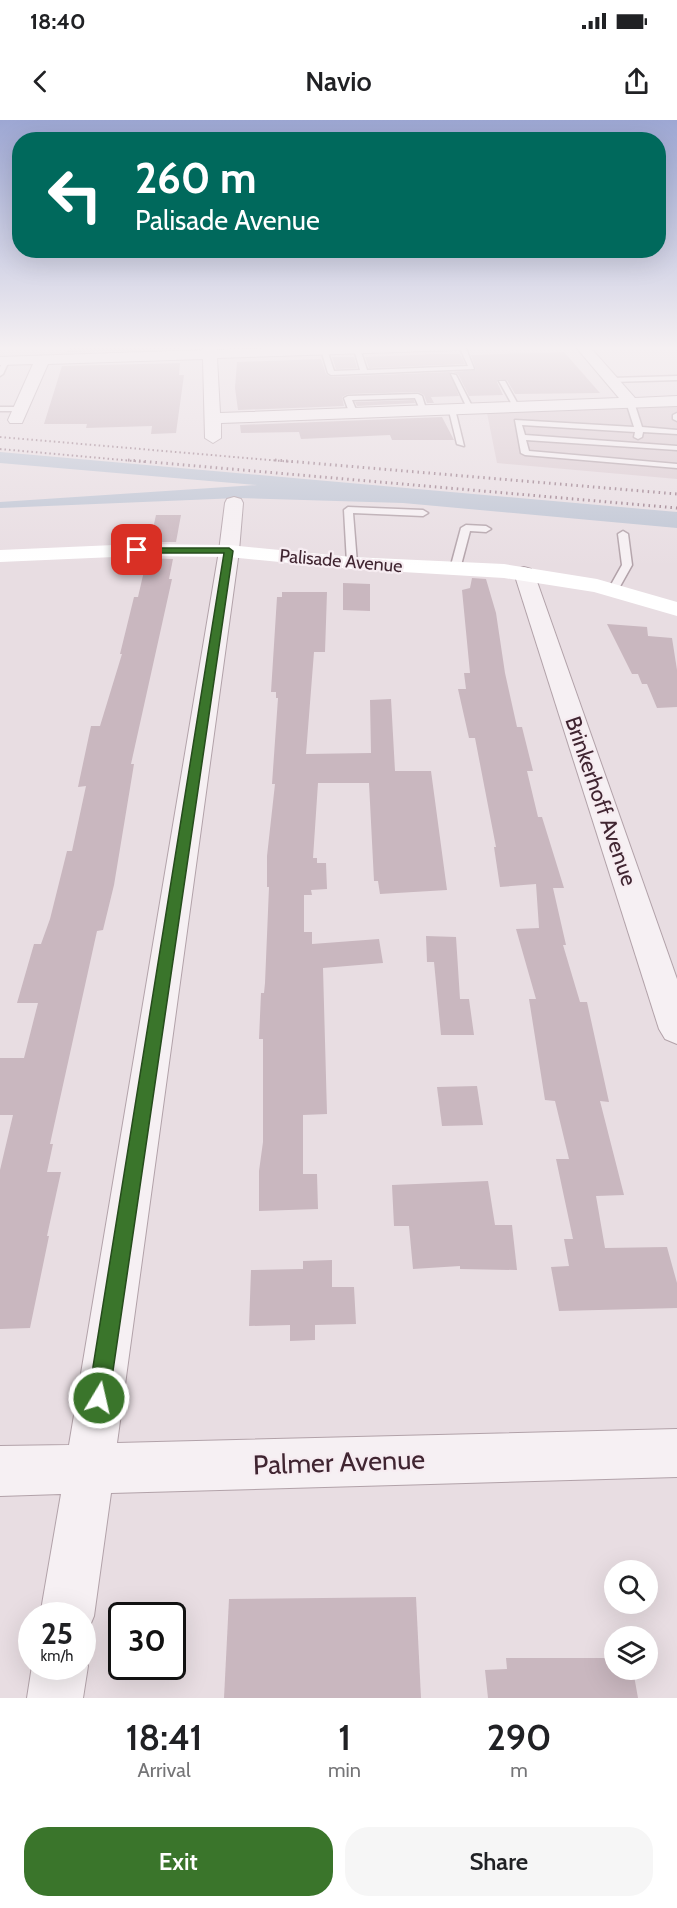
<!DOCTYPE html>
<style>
:root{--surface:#fff;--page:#f6f6f6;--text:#202124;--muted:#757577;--accent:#3a752b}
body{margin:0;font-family:Cabin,sans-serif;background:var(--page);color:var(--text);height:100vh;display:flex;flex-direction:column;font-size:22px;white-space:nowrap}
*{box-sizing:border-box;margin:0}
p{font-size:20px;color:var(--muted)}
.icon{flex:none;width:33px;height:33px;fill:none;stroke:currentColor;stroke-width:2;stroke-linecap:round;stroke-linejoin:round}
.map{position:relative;height:1578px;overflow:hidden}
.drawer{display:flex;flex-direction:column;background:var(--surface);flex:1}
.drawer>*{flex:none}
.banner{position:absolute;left:12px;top:12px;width:654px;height:126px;border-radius:24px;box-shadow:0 6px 24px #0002;background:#00695c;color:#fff;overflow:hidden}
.buttons{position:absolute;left:604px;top:1440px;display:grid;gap:12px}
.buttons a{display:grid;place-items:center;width:54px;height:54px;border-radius:50%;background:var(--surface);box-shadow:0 6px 24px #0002;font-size:30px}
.speed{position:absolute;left:18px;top:1482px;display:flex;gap:12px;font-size:30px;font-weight:700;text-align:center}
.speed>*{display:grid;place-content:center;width:78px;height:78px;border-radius:50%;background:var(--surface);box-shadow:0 6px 24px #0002;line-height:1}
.speed small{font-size:15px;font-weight:400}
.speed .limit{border:3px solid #111;border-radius:9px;background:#fff;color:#111}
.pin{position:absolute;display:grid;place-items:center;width:51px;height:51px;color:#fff;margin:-26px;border-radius:12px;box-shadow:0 3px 9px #0006}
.me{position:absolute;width:66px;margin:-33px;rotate:9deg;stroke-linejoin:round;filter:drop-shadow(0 0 4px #0008)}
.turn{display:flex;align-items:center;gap:21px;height:126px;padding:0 24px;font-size:27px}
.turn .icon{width:78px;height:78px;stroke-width:2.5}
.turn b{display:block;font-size:42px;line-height:51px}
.eta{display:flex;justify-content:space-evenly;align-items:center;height:102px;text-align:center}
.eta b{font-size:36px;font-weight:600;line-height:42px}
.primary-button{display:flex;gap:12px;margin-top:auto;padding:12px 24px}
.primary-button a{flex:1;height:69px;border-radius:24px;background:var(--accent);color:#fff;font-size:24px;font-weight:600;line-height:69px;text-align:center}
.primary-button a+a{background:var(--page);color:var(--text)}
.status{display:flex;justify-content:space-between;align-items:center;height:42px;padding:0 30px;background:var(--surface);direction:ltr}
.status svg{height:16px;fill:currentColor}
header{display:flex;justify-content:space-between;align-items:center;height:78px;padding:0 24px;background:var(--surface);font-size:27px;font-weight:600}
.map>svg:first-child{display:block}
.built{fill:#dbcbd1}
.green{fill:#bdc4d3}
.building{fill:#c9b7bf}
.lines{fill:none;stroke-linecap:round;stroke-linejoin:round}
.lane-casing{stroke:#b2a2a9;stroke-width:3}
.street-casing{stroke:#b2a2a9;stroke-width:2}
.lane{fill:#f6f0f3;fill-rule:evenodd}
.street{fill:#f6f0f3;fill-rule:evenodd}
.secondary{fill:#fff;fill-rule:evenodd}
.rail-far1{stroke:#937583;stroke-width:2;stroke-dasharray:1.5 3;stroke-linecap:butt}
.rail{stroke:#937583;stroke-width:3;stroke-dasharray:1.5 4;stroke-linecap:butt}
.route{fill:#3a752b;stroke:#264c1c;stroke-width:1.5}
.labels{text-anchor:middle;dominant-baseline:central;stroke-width:4.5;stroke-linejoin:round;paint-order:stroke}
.far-street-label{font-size:18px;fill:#402531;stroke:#f6ecf1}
.street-label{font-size:22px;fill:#402531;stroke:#f6ecf1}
.near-street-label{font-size:27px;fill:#402531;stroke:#f6ecf1}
</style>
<div class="status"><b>18:40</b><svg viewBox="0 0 49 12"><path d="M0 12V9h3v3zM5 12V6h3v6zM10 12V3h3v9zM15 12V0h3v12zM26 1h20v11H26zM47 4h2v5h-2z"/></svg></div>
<header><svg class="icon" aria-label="back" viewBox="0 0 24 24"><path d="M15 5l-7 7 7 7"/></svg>Navio<svg class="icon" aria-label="share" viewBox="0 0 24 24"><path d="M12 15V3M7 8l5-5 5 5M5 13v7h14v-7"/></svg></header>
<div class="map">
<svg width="677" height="1578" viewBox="0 0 677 1578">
<rect width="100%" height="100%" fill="#e8dde2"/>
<path class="built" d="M 677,281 L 677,359 L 497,343 L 486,288 Z"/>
<path class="green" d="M 0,332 L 677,392 L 677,408 L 403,383 L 238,378 L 0,388 L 0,382 L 257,365 L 0,343 Z"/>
<g class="building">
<path d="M 69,226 L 180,226 L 180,229 L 67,232 Z"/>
<path d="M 564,232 L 600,273 L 515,274 L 507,260 L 499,259 L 497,262 L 503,275 L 469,276 L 458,254 L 453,252 L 476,250 L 471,235 Z"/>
<path d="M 438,234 L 460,234 L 465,244 L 369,248 L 365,237 Z"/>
<path d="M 332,237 L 354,237 L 357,248 L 336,249 Z"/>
<path d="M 321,239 L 326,254 L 331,257 L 450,252 L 459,276 L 431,277 L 434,283 L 427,283 L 424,275 L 418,272 L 348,274 L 342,277 L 344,286 L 238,290 L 235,268 L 237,242 Z"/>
<path d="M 180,243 L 179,255 L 184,255 L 176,313 L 151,314 L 152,306 L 86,308 L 87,304 L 44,304 L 62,246 Z"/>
<path d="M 414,280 L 415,283 L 357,286 L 355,282 Z"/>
<path d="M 442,297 L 454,320 L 392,320 L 390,315 L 301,319 L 299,312 L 241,313 L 240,305 Z"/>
<path d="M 156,395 L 181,395 L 176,422 L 150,422 Z"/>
<path d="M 147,438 L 173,439 L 169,459 L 172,459 L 131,644 L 134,644 L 114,765 L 103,810 L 97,811 L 50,1024 L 53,1024 L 47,1052 L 61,1052 L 47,1116 L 49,1116 L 30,1208 L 0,1209 L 0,1050 L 13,995 L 0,995 L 0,938 L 24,938 L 38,883 L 17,883 L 34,824 L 41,824 L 50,799 L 67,731 L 72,731 L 86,666 L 78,667 L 91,606 L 100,606 L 122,534 L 120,534 L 134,477 L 138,477 Z"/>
<path d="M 472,458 L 486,459 L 496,493 L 505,553 L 517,607 L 522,607 L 533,651 L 527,651 L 538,697 L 542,697 L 564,768 L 553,768 L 566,825 L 563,825 L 580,882 L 587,882 L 609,982 L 600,981 L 624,1075 L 596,1076 L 605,1128 L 667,1127 L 677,1163 L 677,1188 L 559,1191 L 551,1147 L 569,1146 L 564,1119 L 573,1119 L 556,1039 L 569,1039 L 555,981 L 545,980 L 529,879 L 536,879 L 516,809 L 539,808 L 536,764 L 500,767 L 494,727 L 496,727 L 475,618 L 469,618 L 458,569 L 466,569 L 464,553 L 470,553 L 462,470 L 470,468 Z"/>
<path d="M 343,463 L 370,464 L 370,491 L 343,490 Z"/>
<path d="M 282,472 L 327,472 L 325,532 L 314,532 L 306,634 L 371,633 L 370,580 L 391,579 L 395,651 L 431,651 L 447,770 L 380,774 L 378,761 L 374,761 L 369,663 L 318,663 L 313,738 L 317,738 L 317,743 L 326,743 L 327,769 L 311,770 L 312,775 L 304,775 L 304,812 L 312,812 L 312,824 L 379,819 L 383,843 L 323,848 L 327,994 L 303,995 L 303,1054 L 317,1054 L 318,1089 L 259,1091 L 259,1051 L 263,1022 L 263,919 L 259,919 L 261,873 L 264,873 L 265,863 L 269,767 L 267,767 L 267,736 L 275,664 L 272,664 L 278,578 L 276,578 L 276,572 L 271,572 L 277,477 L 282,477 Z"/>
<path d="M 607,504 L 647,507 L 648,516 L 672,518 L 677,550 L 677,587 L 657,588 L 647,564 L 642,564 L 638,554 L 632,554 Z"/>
<path d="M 426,816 L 456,817 L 460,879 L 469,879 L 474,915 L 441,915 L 434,842 L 427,842 Z"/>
<path d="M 477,966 L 483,1005 L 442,1006 L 437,967 Z"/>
<path d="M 488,1061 L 495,1105 L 512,1105 L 517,1150 L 460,1149 L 460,1146 L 413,1149 L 409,1106 L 394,1106 L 392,1065 Z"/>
<path d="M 332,1140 L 332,1167 L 354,1167 L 356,1204 L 315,1205 L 315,1220 L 290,1221 L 290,1205 L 249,1206 L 251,1150 L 303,1149 L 303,1141 Z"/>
<path d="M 416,1477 L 421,1578 L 224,1578 L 229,1479 Z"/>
<path d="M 506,1538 L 615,1538 L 615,1550 L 633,1550 L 638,1578 L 488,1578 L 485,1550 L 507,1549 Z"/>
</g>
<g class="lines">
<g class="lane-casing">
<g id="lane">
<path d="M 459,226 L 465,226 L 474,249 L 331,255 L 328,253 L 321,230 L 324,228 L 327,230 L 334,251 L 360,250 L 354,229 L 357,227 L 360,229 L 367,250 L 468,246 Z"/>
<path d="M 4,240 L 9,241 L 3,254 L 0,256 L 0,247 Z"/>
<path d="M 451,254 L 456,255 L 474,290 L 467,288 Z"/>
<path d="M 677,256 L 677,260 L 612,262 L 608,260 L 612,258 Z"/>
<path d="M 499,261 L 505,261 L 520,288 L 514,288 Z"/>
<path d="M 418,274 L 422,276 L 427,292 L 421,292 L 415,278 L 352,280 L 357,292 L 353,294 L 349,292 L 344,278 L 348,276 Z"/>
<path d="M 630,280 L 634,282 L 642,307 L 677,310 L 677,314 L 643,312 L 642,317 L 638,319 L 634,317 L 635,312 L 522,305 L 525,315 L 677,326 L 677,330 L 526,320 L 529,331 L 677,344 L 677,348 L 525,335 L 521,333 L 515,300 L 634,307 L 626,282 Z"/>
<path d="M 0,287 L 21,287 L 25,289 L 21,291 L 0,291 Z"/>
<path d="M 448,287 L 455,289 L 464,326 L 457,324 Z"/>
<path d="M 677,293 L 677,301 L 673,299 L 673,295 Z"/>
<path d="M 348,387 L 423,390 L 428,393 L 423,396 L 353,393 L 357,443 L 352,446 L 347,443 L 344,390 Z"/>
<path d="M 466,405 L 486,406 L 491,409 L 486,412 L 470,411 L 460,449 L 452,451 L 450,449 L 461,408 Z"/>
<path d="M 623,411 L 628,414 L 632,445 L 618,470 L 613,473 L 608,470 L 622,445 L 618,414 Z"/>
</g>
</g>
<g class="street-casing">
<g id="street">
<path d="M 203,226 L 217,226 L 217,230 L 343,226 L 466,226 L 459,230 L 217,238 L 220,293 L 619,278 L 575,226 L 589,226 L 635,278 L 677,276 L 677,286 L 221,303 L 221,318 L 213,323 L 205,318 L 203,239 L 48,244 L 22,303 L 10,303 L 8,300 L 33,244 L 0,245 L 0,237 L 203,230 Z"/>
<path d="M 234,377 L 241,379 L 243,383 L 239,431 L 117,1323 L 677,1309 L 677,1357 L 111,1373 L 94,1496 L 86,1515 L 82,1517 L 82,1496 L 40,1496 L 61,1374 L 0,1376 L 0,1326 L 69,1325 L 219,431 L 225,383 L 227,379 Z"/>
<path d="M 524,447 L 531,449 L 534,453 L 677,859 L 677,924 L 665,919 L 659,909 L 514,453 L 517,449 Z"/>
<path d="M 82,1533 L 88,1546 L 83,1578 L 27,1578 L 32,1546 L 82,1546 Z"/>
</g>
</g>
<use href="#lane" class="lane"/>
<use href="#street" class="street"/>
<path class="secondary" d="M 137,424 L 229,425 L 352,437 L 504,444 L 597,459 L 677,482 L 677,496 L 594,472 L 504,458 L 352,449 L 229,437 L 137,436 L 0,442 L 0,430 Z"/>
<g class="rail-far1">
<path d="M 0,317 L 293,342"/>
<path d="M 0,329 L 145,342"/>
</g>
<g class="rail">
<path d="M 128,340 L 677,388"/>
<path d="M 275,340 L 677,374"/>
</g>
</g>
<linearGradient id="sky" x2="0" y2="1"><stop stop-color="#9da7d3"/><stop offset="0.51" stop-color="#f5f0f2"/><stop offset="1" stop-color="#f5f0f2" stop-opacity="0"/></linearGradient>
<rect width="677" height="447" fill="url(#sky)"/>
<path class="route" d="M 134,428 L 229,428 L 233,431 L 109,1278 L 106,1285 L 99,1288 L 91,1285 L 88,1278 L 224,433 L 137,433 L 134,432 Z"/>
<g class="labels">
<g class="far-street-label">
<text transform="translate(341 441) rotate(5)">Palisade Avenue</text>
</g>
<g class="street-label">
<text transform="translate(601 681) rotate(71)">Brinkerhoff Avenue</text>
</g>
<g class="near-street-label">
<text transform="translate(339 1342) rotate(-2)">Palmer Avenue</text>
</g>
</g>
</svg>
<div class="buttons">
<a><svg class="icon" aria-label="search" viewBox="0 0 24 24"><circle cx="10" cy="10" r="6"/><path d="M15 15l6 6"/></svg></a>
<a><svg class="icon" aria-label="layers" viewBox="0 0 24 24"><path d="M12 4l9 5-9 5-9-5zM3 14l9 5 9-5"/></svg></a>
</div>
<div class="speed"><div>25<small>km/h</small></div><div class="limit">30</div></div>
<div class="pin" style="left:137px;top:430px;background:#d93025"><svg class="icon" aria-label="arrive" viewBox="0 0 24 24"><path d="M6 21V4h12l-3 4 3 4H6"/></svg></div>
<svg class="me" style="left:99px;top:1278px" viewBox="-20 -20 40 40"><circle r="17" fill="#3a752b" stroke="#fff" stroke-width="3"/><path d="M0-11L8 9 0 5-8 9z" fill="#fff"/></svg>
<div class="banner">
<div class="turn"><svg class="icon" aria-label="left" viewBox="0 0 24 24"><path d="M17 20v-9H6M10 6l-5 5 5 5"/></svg><div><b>260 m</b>Palisade Avenue</div></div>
</div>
</div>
<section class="drawer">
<div class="eta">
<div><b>18:41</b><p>Arrival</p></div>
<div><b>1</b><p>min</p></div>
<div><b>290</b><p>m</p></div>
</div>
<div class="primary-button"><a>Exit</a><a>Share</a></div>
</section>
